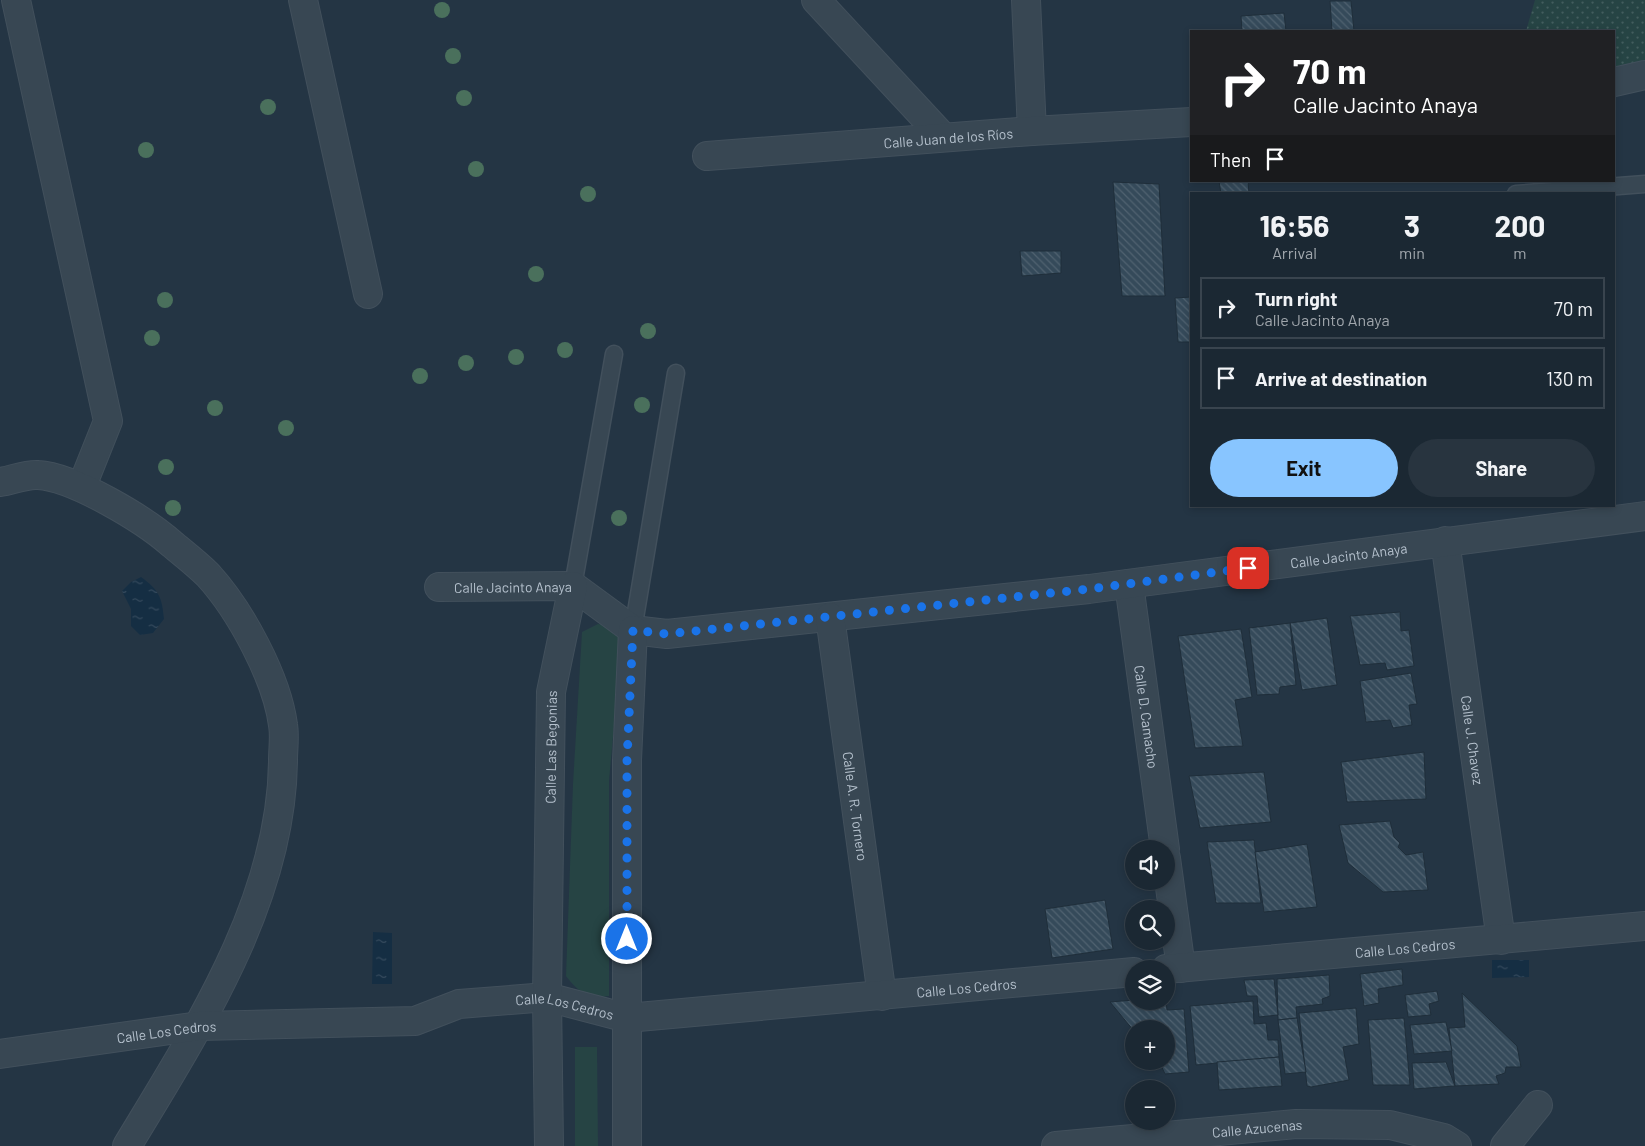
<!DOCTYPE html>
<meta charset="utf-8">
<style>
:root{--surface:#1b2833;--page:#28343f;--text:#f1f3f6;--muted:#a0a6ac;--line:#39444e;--accent:#88c5ff}
body{margin:0;font-family:Barlow,sans-serif;background:var(--page);color:var(--text);height:100vh;display:flex;flex-direction:column;font-size:19px;white-space:nowrap}
*{box-sizing:border-box;margin:0}
p{font-size:16px;color:var(--muted)}
.icon{flex:none;width:28px;height:28px;fill:none;stroke:currentColor;stroke-width:2;stroke-linecap:round;stroke-linejoin:round}
.map{position:relative;flex:1;overflow:hidden}
.panel{position:absolute;left:1190px;top:192px;width:425px;height:315px;display:flex;flex-direction:column;background:var(--surface);border-radius:0px;box-shadow:0 2px 8px #0003,0 0 0 1px var(--line)}
.panel>*{flex:none}
.banner{position:absolute;left:1190px;top:30px;width:425px;height:152px;border-radius:0px;box-shadow:0 2px 8px #0003,0 0 0 1px var(--line);background:#202124;color:#fff;overflow:hidden}
.controls{position:absolute;left:1125px;top:840px;display:grid;gap:10px}
.controls a{display:grid;place-items:center;width:50px;height:50px;border-radius:50%;background:var(--surface);box-shadow:0 2px 8px #0003,0 0 0 1px var(--line);font-size:25px}
.pin{position:absolute;display:grid;place-items:center;width:42px;height:42px;color:#fff;margin:-21px;border-radius:10px;box-shadow:0 2px 8px #0006}
.me{position:absolute;width:55px;margin:-28px;rotate:0deg;stroke-linejoin:round;filter:drop-shadow(0 0 4px #0008)}
.turn{display:flex;align-items:center;gap:18px;height:105px;padding:0 20px;font-size:22px}
.turn .icon{width:65px;height:65px;stroke-width:2.5}
.turn b{display:block;font-size:35px;line-height:42px}
.then{display:flex;align-items:center;height:48px;padding:0 20px;background:#0003;gap:10px;font-size:19px}
.eta{display:flex;justify-content:space-evenly;align-items:center;height:85px;text-align:center}
.eta b{font-size:30px;font-weight:700;line-height:35px}
.primary-button{display:flex;gap:10px;margin-top:auto;padding:10px 20px}
.primary-button a{flex:1;height:58px;border-radius:30px;background:var(--accent);color:#111;font-size:20px;font-weight:700;line-height:58px;text-align:center}
.primary-button a+a{background:var(--page);color:var(--text)}
ul{padding:0;list-style:none}
li{display:flex;align-items:center;gap:15px;height:62px;margin:0 10px 8px;padding:0 10px;border:2px solid var(--line);border-radius:0px}
li div{flex:1}
li b{display:block;font-size:19px}
li em{font-style:normal}
.map>svg:first-child{display:block}
.green{fill:#264444}
.park{fill:url(#park-dots)}
.water{fill:url(#water-ripples)}
.building{fill:url(#building-back-hatch);stroke:#1f2e3a}
.lines{fill:none;stroke-linecap:round;stroke-linejoin:round}
.lane-casing{stroke:#42505c;stroke-width:19}
.street-casing{stroke:#42505c;stroke-width:30}
.lane{stroke:#384753;stroke-width:16}
.street{stroke:#384753;stroke-width:28}
.tree{fill:#4a705c}
.route{stroke:#1a73e8;stroke-width:9;stroke-dasharray:0 16.2}
.labels{text-anchor:middle;dominant-baseline:central;stroke-width:5;stroke-linejoin:round;paint-order:stroke}
.street-label{font-size:14px;fill:#b5c1cd;stroke:#1d2c38}
</style>
<div class="map">
<svg width="1645" height="1146" viewBox="0 0 1645 1146">
<defs>
<pattern id="park-dots" width="8" height="8" patternUnits="userSpaceOnUse" patternTransform="scale(1.25)"><rect width="8" height="8" fill="#264444"/><path d="M2 2h.1M6 6h.1" fill="none" stroke="#435d5e" stroke-width="1.8" stroke-linecap="round"/></pattern>
<pattern id="water-ripples" width="26" height="14" patternUnits="userSpaceOnUse" patternTransform="scale(1.25)"><rect width="26" height="14" fill="#152e43"/><path d="M2 4q2-2 4 0t4 0M15 11q2-2 4 0t4 0" fill="none" stroke="#354a5d"/></pattern>
<pattern id="building-back-hatch" width="6" height="6" patternUnits="userSpaceOnUse" patternTransform="scale(1.25)"><rect width="6" height="6" fill="#354a5a"/><path d="M-1 5l2 2M0 0l6 6M5-1l2 2" fill="none" stroke="#506270"/></pattern>
</defs>
<rect width="100%" height="100%" fill="#243544"/>
<g class="green">
<path d="M 598,624 L 610,626 L 622,638 L 609,781 L 609,996 C 588,999 579,993 566,976 L 573,784 L 582,632 Z"/>
<path d="M 575,1047 L 597,1047 L 598,1146 L 575,1146 Z"/>
</g>
<path class="park" d="M 1535,0 L 1645,0 L 1645,60 L 1614,67 L 1614,31 L 1526,31 Z"/>
<g class="water">
<path d="M 141,577 C 159,590 162,597 164,619 L 153,633 L 140,635 L 131,626 L 131,609 L 122,591 L 131,582 Z"/>
<path d="M 373,932 L 392,933 L 392,984 L 372,984 Z"/>
<path d="M 1529,960 L 1529,977 L 1492,978 L 1492,960 Z"/>
</g>
<g class="building">
<path d="M 1330,1 L 1351,1 L 1354,31 L 1332,31 Z"/>
<path d="M 1284,13 L 1286,31 L 1242,31 L 1241,16 Z"/>
<path d="M 1219,181 L 1248,181 L 1249,194 L 1221,194 Z"/>
<path d="M 1113,182 L 1159,184 L 1165,296 L 1122,296 Z"/>
<path d="M 1020,251 L 1061,251 L 1061,273 L 1022,276 Z"/>
<path d="M 1191,297 L 1191,342 L 1178,342 L 1175,298 Z"/>
<path d="M 1400,612 L 1401,631 L 1409,630 L 1414,666 L 1387,670 L 1385,663 L 1360,665 L 1350,616 Z"/>
<path d="M 1327,618 L 1337,685 L 1302,690 L 1290,623 Z"/>
<path d="M 1290,623 L 1296,685 L 1280,687 L 1279,694 L 1257,695 L 1249,628 Z"/>
<path d="M 1241,629 L 1252,697 L 1235,700 L 1243,746 L 1195,748 L 1178,636 Z"/>
<path d="M 1411,673 L 1417,704 L 1409,705 L 1412,725 L 1393,728 L 1390,720 L 1366,722 L 1360,681 Z"/>
<path d="M 1424,752 L 1426,799 L 1347,802 L 1341,762 Z"/>
<path d="M 1264,772 L 1271,822 L 1200,828 L 1189,776 Z"/>
<path d="M 1390,821 L 1394,837 L 1400,843 L 1398,847 L 1406,855 L 1423,852 L 1428,890 L 1383,892 L 1348,863 L 1339,825 Z"/>
<path d="M 1254,840 L 1261,903 L 1216,903 L 1207,842 Z"/>
<path d="M 1307,844 L 1317,907 L 1264,912 L 1255,852 Z"/>
<path d="M 1105,900 L 1113,949 L 1052,958 L 1045,909 Z"/>
<path d="M 1402,969 L 1403,985 L 1378,989 L 1379,1003 L 1364,1006 L 1360,974 Z"/>
<path d="M 1329,975 L 1330,996 L 1322,999 L 1323,1004 L 1296,1007 L 1297,1018 L 1278,1020 L 1277,979 Z"/>
<path d="M 1274,979 L 1278,1015 L 1259,1017 L 1257,996 L 1247,996 L 1244,980 Z"/>
<path d="M 1437,991 L 1439,1001 L 1429,1004 L 1431,1015 L 1408,1017 L 1405,995 Z"/>
<path d="M 1462,993 L 1517,1046 L 1521,1067 L 1506,1067 L 1505,1073 L 1496,1076 L 1499,1084 L 1455,1086 L 1449,1028 L 1465,1027 Z"/>
<path d="M 1134,1000 L 1166,1001 L 1167,1010 L 1184,1009 L 1189,1072 L 1165,1074 L 1159,1061 L 1166,1061 L 1166,1029 L 1134,1029 L 1134,1031 L 1110,1002 Z"/>
<path d="M 1253,1001 L 1254,1024 L 1266,1023 L 1268,1040 L 1278,1040 L 1279,1057 L 1196,1065 L 1190,1006 Z"/>
<path d="M 1356,1008 L 1359,1044 L 1343,1047 L 1349,1080 L 1311,1087 L 1307,1086 L 1299,1013 Z"/>
<path d="M 1297,1018 L 1306,1072 L 1285,1074 L 1278,1020 Z"/>
<path d="M 1404,1018 L 1410,1085 L 1373,1085 L 1368,1020 Z"/>
<path d="M 1446,1022 L 1452,1051 L 1414,1054 L 1410,1025 Z"/>
<path d="M 1279,1057 L 1282,1086 L 1219,1090 L 1217,1062 Z"/>
<path d="M 1446,1062 L 1455,1086 L 1414,1089 L 1412,1063 Z"/>
</g>
<g class="lines">
<g class="lane-casing">
<g id="lane">
<path d="M 1516,194 L 1645,184"/>
<path d="M 573,586 L 614,354"/>
<path d="M 633,630 L 676,373"/>
</g>
</g>
<g class="street-casing">
<g id="street">
<path d="M 16,0 L 108,421 L 82,486"/>
<path d="M 303,0 L 368,294"/>
<path d="M 816,0 L 943,137"/>
<path d="M 1026,0 L 1032,131"/>
<path d="M 1614,82 L 1645,75"/>
<path id="s1" d="M 707,156 L 1032,131 L 1191,122"/>
<path d="M 0,482 C 12,480 27,474 38,475 C 74,477 145,520 172,544 C 184,554 197,564 208,575 C 240,610 277,678 283,725 C 285,736 283,749 283,760 C 282,900 197,1030 127,1146"/>
<path id="s2" d="M 1445,541 L 1501,940"/>
<path id="s3" d="M 1129,584 L 1165,849"/>
<path id="s4" d="M 439,587 L 573,586 L 633,630 L 667,634 L 1089,589 L 1645,516"/>
<path id="s5" d="M 830,617 L 882,996"/>
<path d="M 1166,858 L 1181,968"/>
<path id="s6" d="M 1166,969 L 1645,926"/>
<path id="s7" d="M 0,1054 L 199,1026 L 415,1021 L 459,1004 L 547,997 L 627,1018 L 1134,972"/>
<path id="s8" d="M 549,1146 L 547,997 L 551,692 L 573,586"/>
<path d="M 627,1146 L 627,760 L 633,630"/>
<path id="s9" d="M 1056,1146 L 1296,1124 L 1390,1125 L 1444,1138 L 1457,1146"/>
<path d="M 1505,1146 L 1538,1105"/>
</g>
</g>
<use href="#lane" class="lane"/>
<use href="#street" class="street"/>
</g>
<g class="tree">
<circle cx="442" cy="10" r="8"/>
<circle cx="453" cy="56" r="8"/>
<circle cx="464" cy="98" r="8"/>
<circle cx="268" cy="107" r="8"/>
<circle cx="146" cy="150" r="8"/>
<circle cx="476" cy="169" r="8"/>
<circle cx="588" cy="194" r="8"/>
<circle cx="536" cy="274" r="8"/>
<circle cx="165" cy="300" r="8"/>
<circle cx="648" cy="331" r="8"/>
<circle cx="152" cy="338" r="8"/>
<circle cx="565" cy="350" r="8"/>
<circle cx="516" cy="357" r="8"/>
<circle cx="466" cy="363" r="8"/>
<circle cx="420" cy="376" r="8"/>
<circle cx="642" cy="405" r="8"/>
<circle cx="215" cy="408" r="8"/>
<circle cx="286" cy="428" r="8"/>
<circle cx="166" cy="467" r="8"/>
<circle cx="173" cy="508" r="8"/>
<circle cx="619" cy="518" r="8"/>
</g>
<g class="lines">
<path class="route" d="M 627,939 L 627,760 L 633,630 L 667,634 L 1089,589 L 1248,568"/>
</g>
<g class="labels">
<g class="street-label">
<text stroke="none"><textPath href="#s1" startOffset="242">Calle Juan de los Ríos</textPath></text>
<text stroke="none"><textPath href="#s4" startOffset="929">Calle Jacinto Anaya</textPath></text>
<text stroke="none"><textPath href="#s4" startOffset="74">Calle Jacinto Anaya</textPath></text>
<text stroke="none"><textPath href="#s3" startOffset="134">Calle D. Camacho</textPath></text>
<text stroke="none"><textPath href="#s2" startOffset="201">Calle J. Chavez</textPath></text>
<text stroke="none"><textPath href="#s8" startOffset="399">Calle Las Begonias</textPath></text>
<text stroke="none"><textPath href="#s5" startOffset="191">Calle A. R. Tornero</textPath></text>
<text stroke="none"><textPath href="#s6" startOffset="240">Calle Los Cedros</textPath></text>
<text stroke="none"><textPath href="#s7" startOffset="976">Calle Los Cedros</textPath></text>
<text stroke="none"><textPath href="#s7" startOffset="571">Calle Los Cedros</textPath></text>
<text stroke="none"><textPath href="#s7" startOffset="168">Calle Los Cedros</textPath></text>
<text stroke="none"><textPath href="#s9" startOffset="202">Calle Azucenas</textPath></text>
</g>
</g>
</svg>
<div class="controls">
<a><svg class="icon" aria-label="sound" viewBox="0 0 24 24"><path d="M4 9h4l5-4v14l-5-4H4zM17 9q2 3 0 6"/></svg></a>
<a><svg class="icon" aria-label="search" viewBox="0 0 24 24"><circle cx="10" cy="10" r="6"/><path d="M15 15l6 6"/></svg></a>
<a><svg class="icon" aria-label="layers" viewBox="0 0 24 24"><path d="M12 4l9 5-9 5-9-5zM3 14l9 5 9-5"/></svg></a>
<a>+</a>
<a>−</a>
</div>
<div class="pin" style="left:1248px;top:568px;background:#d93025"><svg class="icon" aria-label="arrive" viewBox="0 0 24 24"><path d="M6 21V4h12l-3 4 3 4H6"/></svg></div>
<svg class="me" style="left:627px;top:939px" viewBox="-20 -20 40 40"><circle r="17" fill="#1a73e8" stroke="#fff" stroke-width="3"/><path d="M0-11L8 9 0 5-8 9z" fill="#fff"/></svg>
<div class="banner">
<div class="turn"><svg class="icon" aria-label="right" viewBox="0 0 24 24"><path d="M7 20v-9h11M14 6l5 5-5 5"/></svg><div><b>70 m</b>Calle Jacinto Anaya</div></div>
<div class="then">Then<svg class="icon" aria-label="arrive" viewBox="0 0 24 24"><path d="M6 21V4h12l-3 4 3 4H6"/></svg></div>
</div>
<section class="panel">
<div class="eta">
<div><b>16:56</b><p>Arrival</p></div>
<div><b>3</b><p>min</p></div>
<div><b>200</b><p>m</p></div>
</div>
<ul>
<li><svg class="icon" aria-label="right" viewBox="0 0 24 24"><path d="M7 20v-9h11M14 6l5 5-5 5"/></svg><div><b>Turn right</b><p>Calle Jacinto Anaya</p></div><em>70 m</em></li>
<li><svg class="icon" aria-label="arrive" viewBox="0 0 24 24"><path d="M6 21V4h12l-3 4 3 4H6"/></svg><div><b>Arrive at destination</b></div><em>130 m</em></li>
</ul>
<div class="primary-button"><a>Exit</a><a>Share</a></div>
</section>
</div>
